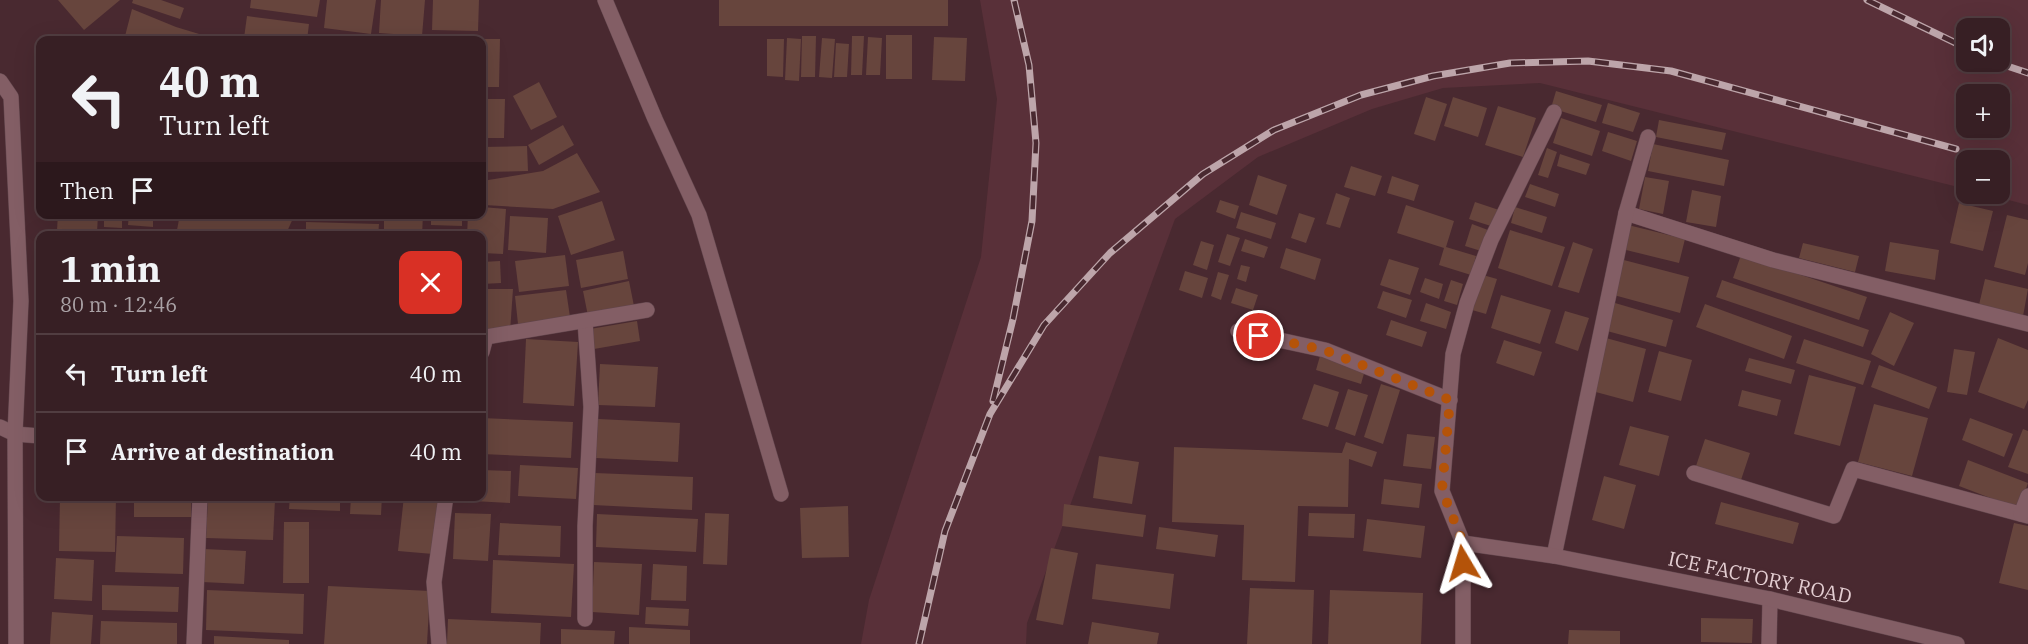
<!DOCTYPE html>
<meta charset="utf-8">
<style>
:root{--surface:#371f24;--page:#422c31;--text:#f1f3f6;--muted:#aaa2a6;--line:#513d41}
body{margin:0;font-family:"IBM Plex Serif",serif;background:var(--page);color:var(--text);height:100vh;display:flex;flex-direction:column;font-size:22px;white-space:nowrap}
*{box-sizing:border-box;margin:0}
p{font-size:20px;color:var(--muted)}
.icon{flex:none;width:33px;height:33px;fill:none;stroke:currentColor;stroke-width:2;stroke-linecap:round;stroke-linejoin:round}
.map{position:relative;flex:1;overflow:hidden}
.drawer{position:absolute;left:36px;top:231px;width:450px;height:270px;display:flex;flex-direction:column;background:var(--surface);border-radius:12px;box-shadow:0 6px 24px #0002,0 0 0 2px var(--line)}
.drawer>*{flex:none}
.guide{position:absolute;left:36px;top:36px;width:450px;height:183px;border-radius:12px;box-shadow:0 6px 24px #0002,0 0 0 2px var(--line);background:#371f24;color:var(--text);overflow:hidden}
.controls{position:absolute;left:1956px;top:18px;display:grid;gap:12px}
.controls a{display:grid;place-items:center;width:54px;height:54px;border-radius:12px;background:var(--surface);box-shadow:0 6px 24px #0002,0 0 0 2px var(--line);font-size:30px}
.pin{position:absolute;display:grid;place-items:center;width:51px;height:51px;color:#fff;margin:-26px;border:3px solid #fff;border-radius:50%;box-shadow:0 2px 6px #0007}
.me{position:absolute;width:66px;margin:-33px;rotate:353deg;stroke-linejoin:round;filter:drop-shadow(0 0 4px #0008)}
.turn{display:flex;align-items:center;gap:21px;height:126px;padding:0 24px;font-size:27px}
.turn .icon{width:78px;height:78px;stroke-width:2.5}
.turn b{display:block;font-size:42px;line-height:51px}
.then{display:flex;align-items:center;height:57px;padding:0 24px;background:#0003;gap:12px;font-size:22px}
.round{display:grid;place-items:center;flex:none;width:63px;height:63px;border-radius:12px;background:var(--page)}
.headline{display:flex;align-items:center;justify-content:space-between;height:102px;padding:0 24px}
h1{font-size:36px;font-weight:700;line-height:45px}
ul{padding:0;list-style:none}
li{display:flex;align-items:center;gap:18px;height:78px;padding:0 24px;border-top:2px solid var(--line)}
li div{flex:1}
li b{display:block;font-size:22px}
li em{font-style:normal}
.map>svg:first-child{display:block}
.built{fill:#593039;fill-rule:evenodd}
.building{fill:#67453d}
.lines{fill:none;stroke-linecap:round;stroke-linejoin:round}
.service-casing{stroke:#61454c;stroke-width:16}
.minor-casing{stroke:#61454c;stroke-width:16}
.tertiary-casing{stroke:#61454c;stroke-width:16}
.secondary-casing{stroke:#61454c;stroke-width:16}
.service{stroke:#835e65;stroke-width:15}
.minor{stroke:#835e65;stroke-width:15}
.tertiary{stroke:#835e65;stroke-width:15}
.secondary{stroke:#835e65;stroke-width:15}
.rail-casing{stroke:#bda5aa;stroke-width:7}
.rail{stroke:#492930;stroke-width:4.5;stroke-dasharray:14;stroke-linecap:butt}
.route{stroke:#b45309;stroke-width:10;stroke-dasharray:0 18}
.labels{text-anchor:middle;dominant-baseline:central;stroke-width:6;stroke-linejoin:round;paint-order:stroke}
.street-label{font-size:20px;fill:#e4ced2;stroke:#492930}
</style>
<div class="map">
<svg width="2028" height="644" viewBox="0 0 2028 644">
<rect width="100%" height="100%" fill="#492930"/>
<path class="built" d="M 980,0 L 2028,0 L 2028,205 L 1985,194 L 2000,194 L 2000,160 L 1966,160 L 1966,189 L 1540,83 L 1443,88 L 1372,109 L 1258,157 L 1175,219 L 1027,623 L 1026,644 L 861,644 L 869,600 L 981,257 L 997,99 ZM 1966,28 L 2000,28 L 2000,62 L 1966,62 ZM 1966,94 L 2000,94 L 2000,128 L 1966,128 Z"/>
<g class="building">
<path d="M 58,0 L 120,0 L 84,30 Z"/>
<path d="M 133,0 L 161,0 L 184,8 L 180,19 L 132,3 Z"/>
<path d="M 251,0 L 320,0 L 317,17 L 250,8 Z"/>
<path d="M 327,0 L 376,0 L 371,34 L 324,28 Z"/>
<path d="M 381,0 L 425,0 L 422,36 L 379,33 Z"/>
<path d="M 433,0 L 479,0 L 478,31 L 432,30 Z"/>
<rect x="719" y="0" width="229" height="26"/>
<path d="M 132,9 L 176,27 L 219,40 L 124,40 Z"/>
<path d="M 247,16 L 309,24 L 307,40 L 266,40 L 244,38 Z"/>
<rect x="886" y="35" width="26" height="44"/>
<path d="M 802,36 L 816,36 L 815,77 L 801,77 Z"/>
<path d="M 852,36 L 864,36 L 862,75 L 851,75 Z"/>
<path d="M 868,37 L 882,38 L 880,75 L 866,75 Z"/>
<path d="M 934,37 L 967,38 L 965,81 L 932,80 Z"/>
<path d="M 787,38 L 801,39 L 799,81 L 785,80 Z"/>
<path d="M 822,38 L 835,39 L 832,78 L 819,77 Z"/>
<path d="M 482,39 L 500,39 L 499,87 L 482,87 Z"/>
<path d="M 767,39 L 784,39 L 783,77 L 767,76 Z"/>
<path d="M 836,43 L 849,44 L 847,77 L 834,77 Z"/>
<path d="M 539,82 L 557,117 L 531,130 L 513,96 Z"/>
<path d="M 1556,91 L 1602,105 L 1596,122 L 1551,108 Z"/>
<path d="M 1426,97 L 1447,104 L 1435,141 L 1414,134 Z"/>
<path d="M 1453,97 L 1487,108 L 1478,137 L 1444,126 Z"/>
<path d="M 482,99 L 505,99 L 504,138 L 482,138 Z"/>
<path d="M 1608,103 L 1640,113 L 1633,132 L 1602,123 Z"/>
<path d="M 1498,106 L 1536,118 L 1523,157 L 1485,145 Z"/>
<path d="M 1561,118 L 1600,131 L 1592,156 L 1553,143 Z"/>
<path d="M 1659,120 L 1726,133 L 1722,150 L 1656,137 Z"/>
<path d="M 563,125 L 574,145 L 539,165 L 528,145 Z"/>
<path d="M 1608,132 L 1637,141 L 1631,161 L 1602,151 Z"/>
<path d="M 1653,144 L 1729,160 L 1724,186 L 1648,171 Z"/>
<path d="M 527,146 L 528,171 L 482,172 L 482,147 Z"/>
<path d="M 1547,148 L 1557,152 L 1548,178 L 1538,175 Z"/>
<path d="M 577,153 L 600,192 L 553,209 L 484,205 L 482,181 L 543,171 Z"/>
<path d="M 1560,154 L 1590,164 L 1586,175 L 1557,166 Z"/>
<path d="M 1351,166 L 1382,176 L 1375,196 L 1344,187 Z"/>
<path d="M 1258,175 L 1287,185 L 1277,215 L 1249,205 Z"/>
<path d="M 1392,176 L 1419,185 L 1414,201 L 1387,193 Z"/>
<path d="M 1645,177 L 1669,181 L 1663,214 L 1639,209 Z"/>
<path d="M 1530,184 L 1559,194 L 1555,207 L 1525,197 Z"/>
<path d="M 1692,190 L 1721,196 L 1716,227 L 1686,222 Z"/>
<path d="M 1336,193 L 1350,198 L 1340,228 L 1326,224 Z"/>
<path d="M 1220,200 L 1239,206 L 1235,219 L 1216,212 Z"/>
<path d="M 602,201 L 615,240 L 571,255 L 558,216 Z"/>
<path d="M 1475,202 L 1502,211 L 1497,228 L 1469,219 Z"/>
<path d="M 1959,203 L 1993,211 L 1983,251 L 1950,243 Z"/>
<path d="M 1406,205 L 1454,221 L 1446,247 L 1476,256 L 1471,275 L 1439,265 L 1444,248 L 1397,233 Z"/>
<path d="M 482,207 L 506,209 L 503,254 L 482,253 L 482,236 L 467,236 L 468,214 L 482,214 Z"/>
<path d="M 1515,207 L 1547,217 L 1542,233 L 1511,223 Z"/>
<path d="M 1241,212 L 1276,223 L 1271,239 L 1236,228 Z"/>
<path d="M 1299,213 L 1315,218 L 1306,243 L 1291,238 Z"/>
<path d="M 58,214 L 98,215 L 97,232 L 57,230 Z"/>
<path d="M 104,214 L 122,214 L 122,228 L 104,227 Z"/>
<path d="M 129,214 L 153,214 L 153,227 L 128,225 Z"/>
<path d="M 180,214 L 295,214 L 285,236 L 189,236 L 177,230 Z"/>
<path d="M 384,214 L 423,214 L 422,236 L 384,236 Z"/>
<path d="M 431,214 L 462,214 L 462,226 L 431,225 Z"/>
<path d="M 2007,215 L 2028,220 L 2028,263 L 2025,275 L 1994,267 Z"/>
<path d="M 510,216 L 548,218 L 546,253 L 508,250 Z"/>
<path d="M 306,222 L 379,224 L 378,236 L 306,236 Z"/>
<path d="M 1472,224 L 1488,230 L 1481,251 L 1465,246 Z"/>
<path d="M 1628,225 L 1685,239 L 1679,263 L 1622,249 Z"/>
<path d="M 1510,230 L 1565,247 L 1552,286 L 1498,268 Z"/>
<path d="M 1227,234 L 1240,238 L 1230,266 L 1218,262 Z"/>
<path d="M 1245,239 L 1268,247 L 1264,258 L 1241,251 Z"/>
<path d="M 1201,241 L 1214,245 L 1207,270 L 1193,265 Z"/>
<path d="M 1573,242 L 1593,249 L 1579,293 L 1558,287 Z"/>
<path d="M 1890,242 L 1939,250 L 1935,280 L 1885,271 Z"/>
<path d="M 1803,243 L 1859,256 L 1855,272 L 1799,258 Z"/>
<path d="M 1286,248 L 1321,259 L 1315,280 L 1280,268 Z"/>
<path d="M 623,251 L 628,279 L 581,288 L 576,260 Z"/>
<path d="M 565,255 L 569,286 L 519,292 L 515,261 Z"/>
<path d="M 1741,255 L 1867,297 L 1859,320 L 1733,278 Z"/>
<path d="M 1389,259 L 1419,268 L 1410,295 L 1380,285 Z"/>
<path d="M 1620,259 L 1689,277 L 1680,313 L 1610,294 Z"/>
<path d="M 500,261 L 501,283 L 482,284 L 482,262 Z"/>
<path d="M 1241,265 L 1250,267 L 1246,282 L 1237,279 Z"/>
<path d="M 1185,271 L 1208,278 L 1202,298 L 1179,290 Z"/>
<path d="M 1218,272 L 1229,275 L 1221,300 L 1211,296 Z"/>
<path d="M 1483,275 L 1497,279 L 1486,314 L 1472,310 Z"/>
<path d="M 1425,278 L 1443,284 L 1439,299 L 1420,292 Z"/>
<path d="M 1985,279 L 2028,289 L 2023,316 L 1979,305 Z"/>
<path d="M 1451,280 L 1463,284 L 1457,305 L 1444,301 Z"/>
<path d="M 1722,280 L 1869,330 L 1863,347 L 1716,297 Z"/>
<path d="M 629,281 L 634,306 L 588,316 L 583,291 Z"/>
<path d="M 1236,288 L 1258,295 L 1253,310 L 1231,303 Z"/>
<path d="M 482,289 L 513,289 L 510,332 L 482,335 Z"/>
<path d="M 566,290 L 570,317 L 518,324 L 515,296 Z"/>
<path d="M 1383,291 L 1412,300 L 1406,318 L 1377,308 Z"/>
<path d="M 1501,295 L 1551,310 L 1540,344 L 1491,328 Z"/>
<path d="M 1426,303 L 1451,312 L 1446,329 L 1420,321 Z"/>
<path d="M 1615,303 L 1673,320 L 1666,347 L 1607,331 Z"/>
<path d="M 1705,304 L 1792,336 L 1784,359 L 1696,327 Z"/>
<path d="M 1565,311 L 1589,318 L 1578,351 L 1555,343 Z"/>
<path d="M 1890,312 L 1914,323 L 1894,366 L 1871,354 Z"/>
<path d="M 1391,320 L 1427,332 L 1422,347 L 1386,335 Z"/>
<path d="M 637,321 L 640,341 L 594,349 L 590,329 Z"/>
<path d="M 1606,338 L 1646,349 L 1633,402 L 1592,391 Z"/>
<path d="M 1998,338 L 2028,350 L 2028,400 L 2024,409 L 1978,392 Z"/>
<path d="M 526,339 L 578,342 L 574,406 L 523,403 Z"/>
<path d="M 1804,339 L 1871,361 L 1863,385 L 1796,363 Z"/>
<path d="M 1504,340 L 1542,352 L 1534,376 L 1496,363 Z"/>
<path d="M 1954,349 L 1975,352 L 1967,395 L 1947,392 Z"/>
<path d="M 1659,351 L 1692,360 L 1681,401 L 1648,392 Z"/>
<path d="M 1320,356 L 1365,370 L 1361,384 L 1316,370 Z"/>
<path d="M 1749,358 L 1795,370 L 1791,384 L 1745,371 Z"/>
<path d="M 600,364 L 658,367 L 655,407 L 598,405 Z"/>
<path d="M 1879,365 L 1937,387 L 1929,409 L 1871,387 Z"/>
<path d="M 1809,375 L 1856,387 L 1840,446 L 1794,434 Z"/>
<path d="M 1314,384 L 1339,392 L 1328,427 L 1302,419 Z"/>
<path d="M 1381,384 L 1400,390 L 1383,444 L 1364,437 Z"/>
<path d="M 1348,389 L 1368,395 L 1355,436 L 1335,429 Z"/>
<path d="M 1742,390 L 1781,400 L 1777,416 L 1738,406 Z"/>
<path d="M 1874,404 L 1928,418 L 1912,476 L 1858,462 Z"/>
<path d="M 482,418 L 573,422 L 571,458 L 482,454 Z"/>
<path d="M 1970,418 L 2013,434 L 2004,457 L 1962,440 Z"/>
<path d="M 598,419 L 680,423 L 678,462 L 596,458 Z"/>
<path d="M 1630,426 L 1669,436 L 1659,476 L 1619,465 Z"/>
<path d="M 2023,429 L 2028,431 L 2028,474 L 2008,467 Z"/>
<path d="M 1407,434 L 1435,437 L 1431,469 L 1403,466 Z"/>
<path d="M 1705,439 L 1750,453 L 1741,480 L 1696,466 Z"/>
<path d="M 1346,442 L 1377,452 L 1372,467 L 1349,459 L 1348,507 L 1298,506 L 1295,582 L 1242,580 L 1244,525 L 1172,522 L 1174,447 L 1342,453 Z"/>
<path d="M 1099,456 L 1139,462 L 1132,504 L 1093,498 Z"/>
<path d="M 1968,460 L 2028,483 L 2019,509 L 1959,486 Z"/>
<path d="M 520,465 L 578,468 L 576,499 L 518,496 Z"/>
<path d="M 482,470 L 511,471 L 510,503 L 454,500 L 454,496 L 482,496 Z"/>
<path d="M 595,473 L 693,477 L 692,510 L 593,505 Z"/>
<path d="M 1604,476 L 1636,485 L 1624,529 L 1592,520 Z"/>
<path d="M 1384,479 L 1422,484 L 1419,508 L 1381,504 Z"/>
<path d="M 60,496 L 116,496 L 115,552 L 59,551 Z"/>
<rect x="134" y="496" width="57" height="21"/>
<path d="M 290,496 L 340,496 L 340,511 L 289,509 Z"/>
<path d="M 351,496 L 382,496 L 381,515 L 350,514 Z"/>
<path d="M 404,496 L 438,496 L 433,554 L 398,551 Z"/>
<path d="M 208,498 L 275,500 L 273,540 L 206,538 Z"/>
<path d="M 1721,502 L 1799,523 L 1793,544 L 1715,524 Z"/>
<path d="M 1064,504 L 1146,515 L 1143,537 L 1062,526 Z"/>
<path d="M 848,506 L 849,557 L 802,558 L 800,508 Z"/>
<path d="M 455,513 L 491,514 L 488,561 L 453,559 Z"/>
<path d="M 705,513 L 729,514 L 727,565 L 703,564 Z"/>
<path d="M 1309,513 L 1355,514 L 1354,538 L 1308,536 Z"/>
<path d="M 597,514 L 698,519 L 696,552 L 596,547 Z"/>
<path d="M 1367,519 L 1425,526 L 1421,558 L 1363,551 Z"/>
<path d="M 284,522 L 309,522 L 309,583 L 283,583 Z"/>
<path d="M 500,523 L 561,526 L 560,557 L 498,555 Z"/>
<path d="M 2014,523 L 2028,526 L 2028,590 L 1999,583 Z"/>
<path d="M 1159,527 L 1218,535 L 1215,557 L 1156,549 Z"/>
<path d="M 117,536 L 184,538 L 183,574 L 115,572 Z"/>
<path d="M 1051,548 L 1078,553 L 1063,625 L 1036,620 Z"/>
<path d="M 204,549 L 246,551 L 244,584 L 202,582 Z"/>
<path d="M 56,558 L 94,560 L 92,601 L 54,599 Z"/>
<path d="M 493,560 L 574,564 L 571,617 L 491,613 Z"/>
<path d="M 594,562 L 642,564 L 639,615 L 592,612 Z"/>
<path d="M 653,564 L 687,566 L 686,601 L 651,600 Z"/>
<path d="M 1096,564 L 1174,574 L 1170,609 L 1092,599 Z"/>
<path d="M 102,585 L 179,587 L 178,612 L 102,610 Z"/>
<path d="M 328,586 L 430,591 L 427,644 L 324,644 Z"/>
<path d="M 1250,588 L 1314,590 L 1312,644 L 1247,644 Z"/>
<path d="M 207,590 L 304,594 L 303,634 L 206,630 Z"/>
<path d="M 1330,590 L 1423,593 L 1421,644 L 1328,644 Z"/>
<path d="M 646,607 L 689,609 L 688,626 L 645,624 Z"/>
<path d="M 52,612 L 93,615 L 91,644 L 50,644 Z"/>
<path d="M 1701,618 L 1753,619 L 1752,643 L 1701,642 Z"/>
<path d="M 448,619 L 541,623 L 540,644 L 447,644 Z"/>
<path d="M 101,621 L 177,623 L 177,644 L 100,644 Z"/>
<path d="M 1092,622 L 1159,633 L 1157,644 L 1088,644 Z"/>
<path d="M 629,627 L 690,630 L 690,644 L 629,644 Z"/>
<path d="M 561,629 L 615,631 L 614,644 L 561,644 Z"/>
<path d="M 1569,630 L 1620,631 L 1620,644 L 1568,644 Z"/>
<path d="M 214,636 L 289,640 L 289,644 L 214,644 Z"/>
</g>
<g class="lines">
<g class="service-casing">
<path id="service" d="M 605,0 L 655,119 L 699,215 L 781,494"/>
</g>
<g class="minor-casing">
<g id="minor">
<path d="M 1626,213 L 1773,260 L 2028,324"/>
<path d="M 585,321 L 591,407 L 585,526 L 585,619"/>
<path d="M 1238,331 L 1325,350 L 1450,400"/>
<path d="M 482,352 L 486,337 L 647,310"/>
<path d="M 0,427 L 15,434 L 40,436"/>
<path d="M 1694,473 L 1834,516 L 1853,469 L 2028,516"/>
<path d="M 2021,514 L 2028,496"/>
<path d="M 1463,543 L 1442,491 L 1453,354 L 1467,303 L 1491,240 L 1554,112"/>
<path d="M 1554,556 L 1626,213 L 1648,137"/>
<path d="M 194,644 L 200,496"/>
<path d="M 439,644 L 434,582 L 446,496"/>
<path d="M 1769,644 L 1770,599"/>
</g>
</g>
<g class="tertiary-casing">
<path id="tertiary" d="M 1463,644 L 1463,543 L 1554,556 L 1770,599 L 1957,644"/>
</g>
<g class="secondary-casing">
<path id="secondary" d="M 0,81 L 11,97 L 21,301 L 15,434 L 16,644"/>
</g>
<use href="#service" class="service"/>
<use href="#minor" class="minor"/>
<use href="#tertiary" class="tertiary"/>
<use href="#secondary" class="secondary"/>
<g class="rail-casing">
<g id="rail">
<path d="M 1867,0 L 1966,48"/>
<path d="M 1995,62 L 2028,73"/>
<path d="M 993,401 L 1013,319 L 1032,221 L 1036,143 L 1029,65 L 1014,0"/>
<path d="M 919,644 L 945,531 L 990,414 L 1044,325 L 1110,253 L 1203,174 L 1274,130 L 1361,95 L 1433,76 L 1510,63 L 1588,61 L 1671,71 L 1956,149"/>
</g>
</g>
<use href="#rail" class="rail"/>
</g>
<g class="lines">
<path class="route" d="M 1259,336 L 1324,350 L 1450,400 L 1442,490 L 1463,543 L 1463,563"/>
</g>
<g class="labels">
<g class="street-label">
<text transform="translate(1760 577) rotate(12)">ICE FACTORY ROAD</text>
</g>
</g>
</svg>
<div class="controls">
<a><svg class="icon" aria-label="sound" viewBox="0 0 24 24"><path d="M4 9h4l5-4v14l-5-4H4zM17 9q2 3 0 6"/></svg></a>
<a>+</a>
<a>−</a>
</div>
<div class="pin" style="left:1259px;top:336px;background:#d93025"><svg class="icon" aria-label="arrive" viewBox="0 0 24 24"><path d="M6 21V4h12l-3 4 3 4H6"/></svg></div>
<svg class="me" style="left:1463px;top:563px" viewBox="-20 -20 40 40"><path d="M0-17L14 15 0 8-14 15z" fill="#b45309" stroke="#fff" stroke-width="4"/></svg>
<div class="guide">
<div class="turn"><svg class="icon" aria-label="left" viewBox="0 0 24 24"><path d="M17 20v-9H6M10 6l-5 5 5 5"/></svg><div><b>40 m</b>Turn left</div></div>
<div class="then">Then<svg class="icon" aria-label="arrive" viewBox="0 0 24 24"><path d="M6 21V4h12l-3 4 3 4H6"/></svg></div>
</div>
<section class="drawer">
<div class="headline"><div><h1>1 min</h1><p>80 m · 12:46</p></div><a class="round" style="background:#d93025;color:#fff"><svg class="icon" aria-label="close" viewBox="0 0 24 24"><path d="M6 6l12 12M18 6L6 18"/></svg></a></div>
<ul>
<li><svg class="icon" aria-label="left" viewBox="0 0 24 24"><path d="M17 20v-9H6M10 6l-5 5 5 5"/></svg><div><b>Turn left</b></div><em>40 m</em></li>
<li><svg class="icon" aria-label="arrive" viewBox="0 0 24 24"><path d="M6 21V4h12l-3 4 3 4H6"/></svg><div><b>Arrive at destination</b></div><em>40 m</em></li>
</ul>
</section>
</div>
